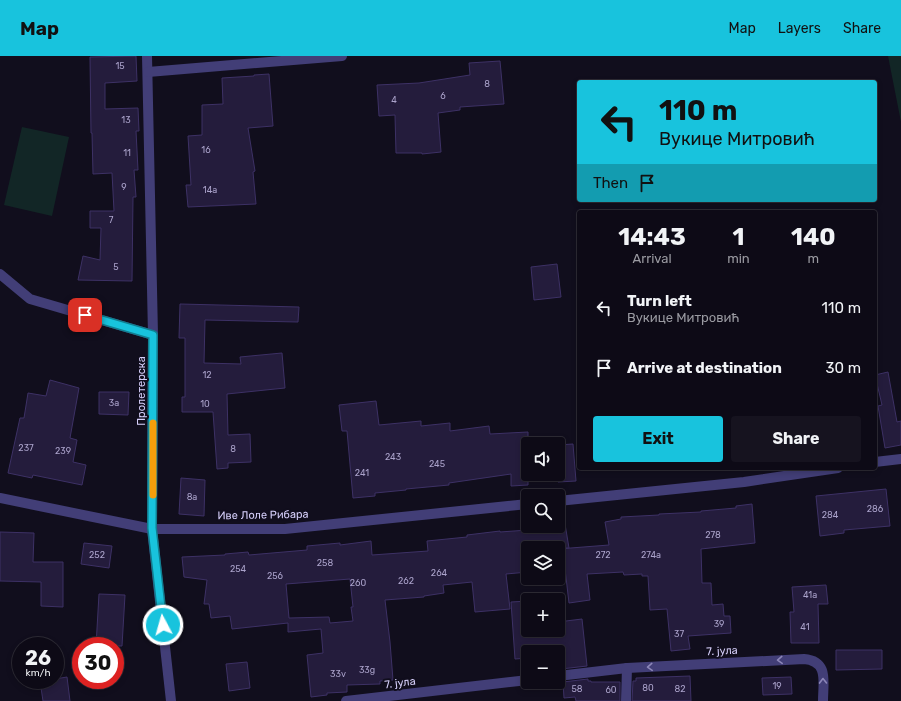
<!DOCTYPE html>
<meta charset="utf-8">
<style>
:root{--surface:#0d0a16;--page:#16131f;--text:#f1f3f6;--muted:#9a9aa1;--line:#2d2b35;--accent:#18c3dd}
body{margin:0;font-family:Rubik,sans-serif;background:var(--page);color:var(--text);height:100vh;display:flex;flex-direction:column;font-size:15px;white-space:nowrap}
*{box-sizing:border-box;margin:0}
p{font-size:13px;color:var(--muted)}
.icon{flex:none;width:22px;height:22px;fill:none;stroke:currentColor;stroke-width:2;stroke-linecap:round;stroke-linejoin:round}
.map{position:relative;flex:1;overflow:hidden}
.drawer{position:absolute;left:577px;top:154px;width:300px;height:260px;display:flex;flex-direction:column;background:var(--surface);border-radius:4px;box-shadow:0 2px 6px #0003,0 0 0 1px var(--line)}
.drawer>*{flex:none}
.guide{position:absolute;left:577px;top:24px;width:300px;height:122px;border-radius:4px;box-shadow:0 2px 6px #0003,0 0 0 1px var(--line);background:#18c3dd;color:#111;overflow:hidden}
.buttons{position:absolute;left:521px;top:381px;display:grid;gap:8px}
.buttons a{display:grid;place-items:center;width:44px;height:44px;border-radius:4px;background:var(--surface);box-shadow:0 2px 6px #0003,0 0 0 1px var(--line);font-size:20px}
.speed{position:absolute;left:12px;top:581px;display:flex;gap:8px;font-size:20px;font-weight:700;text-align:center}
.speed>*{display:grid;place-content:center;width:52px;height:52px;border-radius:50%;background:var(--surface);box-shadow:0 2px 6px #0003,0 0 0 1px var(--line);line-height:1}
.speed small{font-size:10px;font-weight:400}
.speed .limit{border:6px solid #d22;background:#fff;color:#111}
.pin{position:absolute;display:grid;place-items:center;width:34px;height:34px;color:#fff;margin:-17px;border-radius:8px;box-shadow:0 2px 6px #0006}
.me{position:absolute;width:44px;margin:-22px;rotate:354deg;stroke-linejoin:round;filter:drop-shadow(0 0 3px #0008)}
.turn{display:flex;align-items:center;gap:14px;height:84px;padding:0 16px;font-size:18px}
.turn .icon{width:52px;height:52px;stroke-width:2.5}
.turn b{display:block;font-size:28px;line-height:34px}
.then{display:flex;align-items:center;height:38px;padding:0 16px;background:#0003;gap:8px;font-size:15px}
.eta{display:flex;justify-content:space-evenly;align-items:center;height:68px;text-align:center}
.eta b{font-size:24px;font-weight:700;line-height:28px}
.cta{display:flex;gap:8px;margin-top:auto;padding:8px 16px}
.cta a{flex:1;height:46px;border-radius:4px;background:var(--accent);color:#111;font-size:16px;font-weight:700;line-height:46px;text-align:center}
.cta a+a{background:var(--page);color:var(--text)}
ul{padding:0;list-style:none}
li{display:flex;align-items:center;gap:12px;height:60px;padding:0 16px}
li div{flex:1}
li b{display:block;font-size:15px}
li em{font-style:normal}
header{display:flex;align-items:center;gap:24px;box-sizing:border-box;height:56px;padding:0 20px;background:var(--accent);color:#111}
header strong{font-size:19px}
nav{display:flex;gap:22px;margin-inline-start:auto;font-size:14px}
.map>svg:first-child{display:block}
.green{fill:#122626}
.building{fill:#241c3c;stroke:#3d3165;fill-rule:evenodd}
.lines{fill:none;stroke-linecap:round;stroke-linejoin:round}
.minor{stroke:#423e77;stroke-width:10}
.oneway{stroke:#8c86b8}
.route-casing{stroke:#107f90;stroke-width:10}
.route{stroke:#18c3dd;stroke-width:7}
.slow{stroke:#f59e0b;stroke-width:7}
.labels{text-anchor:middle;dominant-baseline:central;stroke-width:4;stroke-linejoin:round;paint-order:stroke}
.number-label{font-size:9px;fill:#aaa2ca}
.street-label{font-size:11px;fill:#d6cffa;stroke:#110e1d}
</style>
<header>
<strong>Map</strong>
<nav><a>Map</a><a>Layers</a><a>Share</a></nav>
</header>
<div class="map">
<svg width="901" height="645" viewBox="0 0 901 645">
<rect width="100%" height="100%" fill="#110e1d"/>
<g class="green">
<path d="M 888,0 L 901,0 L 901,66 Z"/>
<path d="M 22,71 L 69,81 L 52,160 L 4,149 Z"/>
</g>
<g class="building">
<path d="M 136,0 L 137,25 L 105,27 L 105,53 L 138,52 L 139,75 L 136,75 L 138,114 L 134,114 L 136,141 L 133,141 L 132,225 L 78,224 L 83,200 L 100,204 L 101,172 L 90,172 L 90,155 L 114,155 L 112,117 L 93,118 L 92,77 L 91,77 L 90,1 Z"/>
<path d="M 500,5 L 504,48 L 460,51 L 460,54 L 438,57 L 441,96 L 422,98 L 422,97 L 396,97 L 395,59 L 379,60 L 377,29 L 419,27 L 470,19 L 469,7 Z"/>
<path d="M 269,18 L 273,70 L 248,72 L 255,115 L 253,116 L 256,148 L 188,151 L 186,129 L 191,129 L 188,80 L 202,79 L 202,49 L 223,48 L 222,22 L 254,20 L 254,19 Z"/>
<path d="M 557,208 L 561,241 L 534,244 L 531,211 Z"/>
<path d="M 180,248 L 299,251 L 298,266 L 205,264 L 204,307 L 241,308 L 240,301 L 282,297 L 285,332 L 227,338 L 228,379 L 250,378 L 251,406 L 228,407 L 228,412 L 217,413 L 213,356 L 182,356 L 182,341 L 185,341 L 185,282 L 179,282 Z"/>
<path d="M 888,316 L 897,366 L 901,365 L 901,389 L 885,392 L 878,350 L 882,349 L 875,319 Z"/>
<path d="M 50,324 L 79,332 L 70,382 L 77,384 L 73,406 L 86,409 L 82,429 L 33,419 L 32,422 L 8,417 L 20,362 L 24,362 L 28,337 L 46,340 Z"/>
<path d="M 99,336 L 129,336 L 128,359 L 99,358 Z"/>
<path d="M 376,345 L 379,369 L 421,365 L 421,370 L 450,367 L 450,375 L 489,370 L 490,378 L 528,376 L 528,429 L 511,430 L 511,418 L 449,427 L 449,429 L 406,433 L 406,434 L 375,437 L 375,440 L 353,442 L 347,375 L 342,375 L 339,349 Z"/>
<path d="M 573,388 L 576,425 L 558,426 L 558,389 Z"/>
<path d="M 181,422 L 205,424 L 204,460 L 179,458 Z"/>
<path d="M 886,433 L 890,470 L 844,474 L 844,477 L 820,480 L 816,440 Z"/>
<path d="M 752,448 L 755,487 L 701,493 L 702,527 L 711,527 L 712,549 L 723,548 L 724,560 L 730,560 L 731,577 L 688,580 L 690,593 L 671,595 L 667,553 L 650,554 L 648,520 L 642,520 L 642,518 L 624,519 L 623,516 L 587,518 L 590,544 L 569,547 L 565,513 L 558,514 L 558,493 L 609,489 L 605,466 L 621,463 L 621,461 L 659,459 L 659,458 L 701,456 L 701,455 L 736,452 L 736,450 Z"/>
<path d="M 565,468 L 569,492 L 526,492 L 528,516 L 506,518 L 510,553 L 475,556 L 472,526 L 443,529 L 444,537 L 424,540 L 424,541 L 385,544 L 390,586 L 393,624 L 380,625 L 380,628 L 347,629 L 347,636 L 327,637 L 327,639 L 311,641 L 307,599 L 323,597 L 321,573 L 288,576 L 288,567 L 232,573 L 230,560 L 211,562 L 209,548 L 204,548 L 207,524 L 184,521 L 182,501 L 225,499 L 225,498 L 248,496 L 249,499 L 307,494 L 307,490 L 340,487 L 340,489 L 371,485 L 372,499 L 428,495 L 427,485 L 467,481 L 467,479 L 500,475 L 500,476 L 542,473 L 542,471 ZM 350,523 L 353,551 L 351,551 L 353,565 L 330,567 L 329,561 L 289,562 L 286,528 Z"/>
<path d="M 0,476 L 34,477 L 33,506 L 63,506 L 63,551 L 41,550 L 41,526 L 0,525 Z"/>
<path d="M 84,487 L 112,490 L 109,512 L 81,508 Z"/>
<path d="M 826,529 L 828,548 L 818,548 L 819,587 L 791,587 L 790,556 L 794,556 L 792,531 Z"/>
<path d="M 99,538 L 125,539 L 122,590 L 96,590 Z"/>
<path d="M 528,545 L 528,574 L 558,574 L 558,566 L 582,563 L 587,610 L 561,613 L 561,606 L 558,607 L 558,596 L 528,596 L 528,602 L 515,603 L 511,546 Z"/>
<path d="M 836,594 L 882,594 L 882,613 L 836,614 Z"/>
<path d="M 247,606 L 250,632 L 229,635 L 226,608 Z"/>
<path d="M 690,620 L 691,645 L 632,645 L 633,625 L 636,625 L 636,622 Z"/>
<path d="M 67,621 L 70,645 L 43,645 L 40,625 L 55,624 L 55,623 Z"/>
<path d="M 791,621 L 792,638 L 763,639 L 762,622 Z"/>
<path d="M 588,623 L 588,625 L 591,625 L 591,626 L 620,626 L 620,645 L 576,645 L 575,641 L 564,642 L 563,626 Z"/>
</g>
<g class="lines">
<g class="minor">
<path d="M 147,0 L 153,279 L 152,473 L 171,645"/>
<path d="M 148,16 L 342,0"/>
<path d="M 0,218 L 30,243 L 153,279"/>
<path d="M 875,406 L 901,403"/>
<path d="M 0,442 L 152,473 L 285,473 L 528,448"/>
<path d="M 558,445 L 744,426 L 838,412"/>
<path d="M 558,620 L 627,612 L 804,603 C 829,605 823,626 823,645"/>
<path d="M 346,645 L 528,624"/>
<path d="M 626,645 L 627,612"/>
</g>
</g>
<defs><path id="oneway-chevron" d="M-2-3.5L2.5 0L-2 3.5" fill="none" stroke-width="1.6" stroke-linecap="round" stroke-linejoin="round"/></defs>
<g class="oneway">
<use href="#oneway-chevron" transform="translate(780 604) rotate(177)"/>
<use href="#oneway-chevron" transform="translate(650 611) rotate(177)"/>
<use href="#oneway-chevron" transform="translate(823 625) rotate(-91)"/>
</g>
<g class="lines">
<g class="route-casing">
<path id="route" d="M 85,259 L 153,279 L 152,472 L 163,569"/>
</g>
<use href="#route" class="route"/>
<path class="slow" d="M 153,439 L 153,367"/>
</g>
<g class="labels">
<g class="number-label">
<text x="120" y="10">15</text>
<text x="487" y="28">8</text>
<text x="443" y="40">6</text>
<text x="394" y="44">4</text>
<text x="126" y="64">13</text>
<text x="206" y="94">16</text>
<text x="127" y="97">11</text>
<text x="124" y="131">9</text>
<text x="210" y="134">14a</text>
<text x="111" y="164">7</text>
<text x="116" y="211">5</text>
<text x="207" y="319">12</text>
<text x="114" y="347">3a</text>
<text x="205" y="348">10</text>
<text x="26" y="392">237</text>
<text x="233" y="393">8</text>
<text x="63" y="395">239</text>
<text x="393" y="401">243</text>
<text x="437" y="408">245</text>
<text x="362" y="417">241</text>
<text x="192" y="441">8a</text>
<text x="875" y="453">286</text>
<text x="830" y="459">284</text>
<text x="713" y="479">278</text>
<text x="97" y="499">252</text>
<text x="603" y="499">272</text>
<text x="651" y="499">274a</text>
<text x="325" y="507">258</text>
<text x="238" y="513">254</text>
<text x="439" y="517">264</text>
<text x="275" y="520">256</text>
<text x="406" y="525">262</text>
<text x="358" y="527">260</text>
<text x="810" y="539">41a</text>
<text x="719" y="568">39</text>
<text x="805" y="571">41</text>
<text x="679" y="578">37</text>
<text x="367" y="614">33g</text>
<text x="338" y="618">33v</text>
<text x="777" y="630">19</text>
<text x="648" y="632">80</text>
<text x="577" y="633">58</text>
<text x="680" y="633">82</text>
<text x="611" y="634">60</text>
</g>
<g class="street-label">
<text transform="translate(141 335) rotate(-90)">Пролетерска</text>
<text transform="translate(263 459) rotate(-1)">Иве Лоле Рибара</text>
<text transform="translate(722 595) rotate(-3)">7. јула</text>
<text transform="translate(400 627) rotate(-7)">7. јула</text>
</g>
</g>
</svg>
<div class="buttons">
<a><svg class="icon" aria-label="sound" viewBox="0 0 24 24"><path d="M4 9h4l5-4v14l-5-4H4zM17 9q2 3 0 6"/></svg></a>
<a><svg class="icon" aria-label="search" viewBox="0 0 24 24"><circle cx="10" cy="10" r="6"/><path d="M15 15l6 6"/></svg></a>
<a><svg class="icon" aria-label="layers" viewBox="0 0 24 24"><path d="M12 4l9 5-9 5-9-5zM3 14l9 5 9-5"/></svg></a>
<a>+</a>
<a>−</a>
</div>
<div class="speed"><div>26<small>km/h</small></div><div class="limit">30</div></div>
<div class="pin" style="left:85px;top:259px;background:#d93025"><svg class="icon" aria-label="arrive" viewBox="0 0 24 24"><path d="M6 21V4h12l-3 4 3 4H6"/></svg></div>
<svg class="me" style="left:163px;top:569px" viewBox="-20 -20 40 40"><circle r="17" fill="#18c3dd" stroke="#fff" stroke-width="3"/><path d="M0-11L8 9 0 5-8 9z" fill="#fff"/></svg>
<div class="guide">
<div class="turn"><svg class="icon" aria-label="left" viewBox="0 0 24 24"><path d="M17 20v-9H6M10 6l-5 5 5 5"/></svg><div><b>110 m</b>Вукице Митровић</div></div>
<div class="then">Then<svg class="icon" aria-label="arrive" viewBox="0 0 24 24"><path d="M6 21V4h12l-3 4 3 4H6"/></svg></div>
</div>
<section class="drawer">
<div class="eta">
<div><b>14:43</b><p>Arrival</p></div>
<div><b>1</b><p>min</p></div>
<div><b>140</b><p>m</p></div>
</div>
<ul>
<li><svg class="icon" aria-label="left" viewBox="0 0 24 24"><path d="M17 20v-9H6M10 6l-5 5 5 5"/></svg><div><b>Turn left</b><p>Вукице Митровић</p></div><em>110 m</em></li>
<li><svg class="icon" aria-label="arrive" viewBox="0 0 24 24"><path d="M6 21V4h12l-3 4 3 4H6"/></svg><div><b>Arrive at destination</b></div><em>30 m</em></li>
</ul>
<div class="cta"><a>Exit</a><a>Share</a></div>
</section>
</div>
